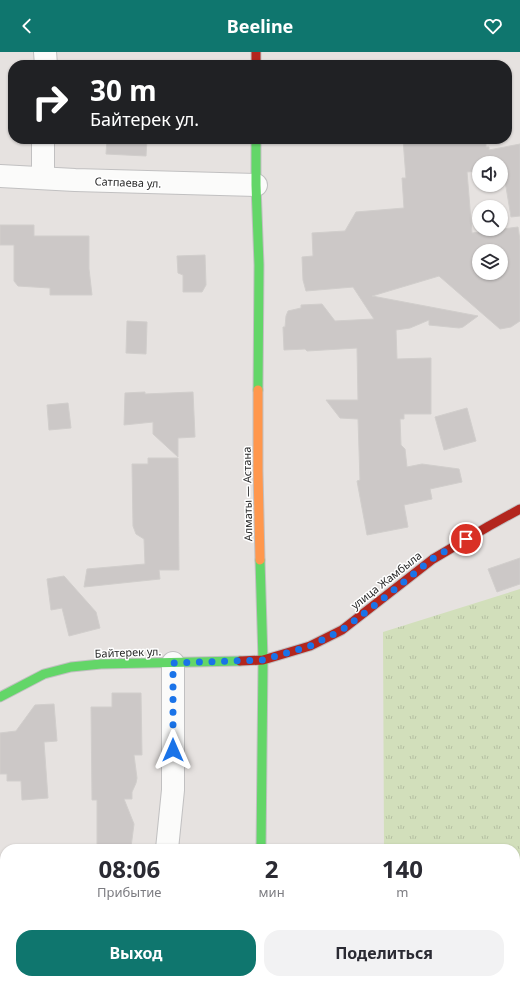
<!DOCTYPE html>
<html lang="ru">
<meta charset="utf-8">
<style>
:root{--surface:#fff;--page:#f2f2f3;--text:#2b2b33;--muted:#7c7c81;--accent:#0f766e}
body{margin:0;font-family:"Noto Sans",sans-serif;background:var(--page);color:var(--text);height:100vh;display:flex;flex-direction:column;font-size:15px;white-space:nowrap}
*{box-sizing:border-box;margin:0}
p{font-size:13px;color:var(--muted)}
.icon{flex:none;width:22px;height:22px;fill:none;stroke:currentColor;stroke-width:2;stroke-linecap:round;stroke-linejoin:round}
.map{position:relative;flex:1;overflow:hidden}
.drawer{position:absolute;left:0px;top:792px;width:520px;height:140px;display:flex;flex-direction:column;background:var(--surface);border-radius:16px 16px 0 0;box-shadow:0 1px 3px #0004}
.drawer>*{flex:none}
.banner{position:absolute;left:8px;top:8px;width:504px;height:84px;border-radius:16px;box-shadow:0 1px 3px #0004;background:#202124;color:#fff;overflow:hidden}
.fabs{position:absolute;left:472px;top:104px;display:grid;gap:8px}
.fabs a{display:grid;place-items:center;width:36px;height:36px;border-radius:50%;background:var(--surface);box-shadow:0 1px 3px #0004;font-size:20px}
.pin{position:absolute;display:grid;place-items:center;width:34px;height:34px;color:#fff;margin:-17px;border:2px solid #fff;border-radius:50%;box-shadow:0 1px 4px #0007}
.me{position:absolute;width:44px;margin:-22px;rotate:0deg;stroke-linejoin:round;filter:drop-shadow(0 0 3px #0008)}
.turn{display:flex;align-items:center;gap:14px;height:84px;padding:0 16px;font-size:18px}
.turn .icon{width:52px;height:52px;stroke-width:2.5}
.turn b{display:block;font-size:28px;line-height:34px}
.eta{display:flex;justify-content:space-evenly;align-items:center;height:68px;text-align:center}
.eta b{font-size:24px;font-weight:700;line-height:28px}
.button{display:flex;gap:8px;margin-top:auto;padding:8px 16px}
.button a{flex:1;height:46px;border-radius:16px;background:var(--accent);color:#fff;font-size:16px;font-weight:700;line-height:46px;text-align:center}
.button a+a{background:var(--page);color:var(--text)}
header{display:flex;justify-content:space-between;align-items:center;height:52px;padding:0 16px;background:var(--accent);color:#fff;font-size:18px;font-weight:700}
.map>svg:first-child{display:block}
.grass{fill:url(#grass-tufts)}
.building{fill:#ccc8c7;stroke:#d1cecc;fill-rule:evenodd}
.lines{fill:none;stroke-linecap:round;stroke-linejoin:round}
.street-casing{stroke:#c1c0c1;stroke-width:24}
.fast-casing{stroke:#c1c0c1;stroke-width:11}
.slow-casing{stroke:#c1c0c1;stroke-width:11}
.jam-casing{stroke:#c1c0c1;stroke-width:11}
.street{stroke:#fbfbfa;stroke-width:22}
.fast{stroke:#63d668;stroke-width:9}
.slow{stroke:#ff974d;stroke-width:9}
.jam{stroke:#b3261e;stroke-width:9}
.route{stroke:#1a73e8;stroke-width:7;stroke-dasharray:0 12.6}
.labels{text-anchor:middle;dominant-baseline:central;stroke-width:3;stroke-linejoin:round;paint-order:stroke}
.street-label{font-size:11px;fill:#292929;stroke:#fff}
</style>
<header><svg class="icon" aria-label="back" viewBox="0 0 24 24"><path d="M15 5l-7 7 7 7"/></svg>Beeline<svg class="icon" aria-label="heart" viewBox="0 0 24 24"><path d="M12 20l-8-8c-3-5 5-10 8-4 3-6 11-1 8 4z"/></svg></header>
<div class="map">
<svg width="520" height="932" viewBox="0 0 520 932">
<defs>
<pattern id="grass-tufts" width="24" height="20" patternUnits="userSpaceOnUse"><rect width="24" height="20" fill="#d2dfbb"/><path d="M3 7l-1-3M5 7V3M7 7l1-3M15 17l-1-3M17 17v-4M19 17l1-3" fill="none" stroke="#b4bfa1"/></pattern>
</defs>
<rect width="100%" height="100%" fill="#e6e2e0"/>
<path class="grass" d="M 520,537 L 520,932 L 384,932 L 384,927 L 515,927 L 515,797 L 384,797 L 383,580 Z"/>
<g class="building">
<path d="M 107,87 L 147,87 L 146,104 L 106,102 Z"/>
<path d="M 403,87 L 486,87 L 486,95 L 489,95 L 489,98 L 520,92 L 520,164 L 511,165 L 503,117 L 501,117 L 501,111 L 479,111 L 479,119 L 467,120 L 472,181 L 518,175 L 520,188 L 520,269 L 511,275 L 500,277 L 439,224 L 372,244 L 478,264 L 463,275 L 459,276 L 429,273 L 429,268 L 410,276 L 396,278 L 397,307 L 431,306 L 431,362 L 404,362 L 404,367 L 400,367 L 401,393 L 405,397 L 407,415 L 422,412 L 459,417 L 462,430 L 430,437 L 432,447 L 404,453 L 408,475 L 367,483 L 357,429 L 360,428 L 358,367 L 340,366 L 326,348 L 358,348 L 357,296 L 307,299 L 305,297 L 284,298 L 283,275 L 285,275 L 286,264 L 288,259 L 301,256 L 301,253 L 322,252 L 335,269 L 374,267 L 353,235 L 306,239 L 303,228 L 302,205 L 313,204 L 312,181 L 345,179 L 356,160 L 404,156 L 402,126 L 406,126 ZM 479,199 L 501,199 L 501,221 L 479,221 Z"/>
<path d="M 0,173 L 34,173 L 34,184 L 89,184 L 89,217 L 92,243 L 50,243 L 50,236 L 18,234 L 14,229 L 14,193 L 0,193 Z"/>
<path d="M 205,203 L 206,233 L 202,240 L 183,240 L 183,223 L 178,221 L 177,204 Z"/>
<path d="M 127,269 L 147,270 L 146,302 L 126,301 Z"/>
<path d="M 145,340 L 145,342 L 193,340 L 195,385 L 178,386 L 178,405 L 153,382 L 153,370 L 124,373 L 125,341 Z"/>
<path d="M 68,351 L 71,376 L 49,378 L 47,353 Z"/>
<path d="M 467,356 L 476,389 L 444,398 L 435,365 Z"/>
<path d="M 148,406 L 178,406 L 179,518 L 159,518 L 160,527 L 84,535 L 87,517 L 145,512 L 144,487 L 136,482 L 133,474 L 132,412 L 148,412 Z"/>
<path d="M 520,506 L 520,532 L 497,540 L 488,517 Z"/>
<path d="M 64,524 L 96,560 L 100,576 L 69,584 L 62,556 L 51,558 L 47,527 Z"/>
<path d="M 112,641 L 141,641 L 142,703 L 134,703 L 137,726 L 136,731 L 132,740 L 132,747 L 124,747 L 134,772 L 131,795 L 128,795 L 128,797 L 97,797 L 97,748 L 92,748 L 91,655 L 112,655 Z"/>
<path d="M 54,652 L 57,689 L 44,690 L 48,746 L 22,748 L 21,729 L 7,729 L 7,722 L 0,722 L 0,681 L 16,679 L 35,653 Z"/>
</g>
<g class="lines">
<g class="street-casing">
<g id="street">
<path d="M 45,0 L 46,13"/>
<path d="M 0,124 L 75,128 L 256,133"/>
<path d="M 43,126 L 43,87"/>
<path d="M 167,797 L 173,738 L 173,611"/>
<path d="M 162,932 L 162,927"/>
</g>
</g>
<g class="fast-casing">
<g id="fast">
<path d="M 256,87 L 256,133 L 259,213 L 258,338"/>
<path d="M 260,508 L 263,608 L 261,797"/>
<path d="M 0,645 L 44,622 L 71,615 L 101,612 L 240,609"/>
<path d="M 260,927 L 260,932"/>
</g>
</g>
<g class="slow-casing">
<path id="slow" d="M 258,338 L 258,419 L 260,508"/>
</g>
<g class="jam-casing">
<g id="jam">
<path d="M 256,0 L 256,13"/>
<path d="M 240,609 L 263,608 L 310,594 L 342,578 L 433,507 L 489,474 L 520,457"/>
</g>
</g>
<use href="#street" class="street"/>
<use href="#fast" class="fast"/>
<use href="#slow" class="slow"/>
<use href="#jam" class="jam"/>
</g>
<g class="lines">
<path class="route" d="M 173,698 L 173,611 L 263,608 L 310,594 L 342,578 L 379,550 L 432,507 L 466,487"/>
</g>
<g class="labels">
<g class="street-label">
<text transform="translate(128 130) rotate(2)">Сатпаева ул.</text>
<text transform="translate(247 442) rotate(-91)">Алматы — Астана</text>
<text transform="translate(386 528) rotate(-38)">улица Жамбыла</text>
<text transform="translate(128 600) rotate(-2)">Байтерек ул.</text>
</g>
</g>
</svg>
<div class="fabs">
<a><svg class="icon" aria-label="sound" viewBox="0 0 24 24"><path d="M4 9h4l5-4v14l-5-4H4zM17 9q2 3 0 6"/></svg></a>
<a><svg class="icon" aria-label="search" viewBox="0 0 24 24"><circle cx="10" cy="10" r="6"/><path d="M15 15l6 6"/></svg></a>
<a><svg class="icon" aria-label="layers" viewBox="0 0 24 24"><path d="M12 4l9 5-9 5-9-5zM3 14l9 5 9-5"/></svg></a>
</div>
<div class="pin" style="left:466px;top:487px;background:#d93025"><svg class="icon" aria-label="arrive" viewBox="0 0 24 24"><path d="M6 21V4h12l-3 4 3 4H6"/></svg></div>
<svg class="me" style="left:173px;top:698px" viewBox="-20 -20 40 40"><path d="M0-17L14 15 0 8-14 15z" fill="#1a73e8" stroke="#fff" stroke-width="4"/></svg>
<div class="banner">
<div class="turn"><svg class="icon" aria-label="right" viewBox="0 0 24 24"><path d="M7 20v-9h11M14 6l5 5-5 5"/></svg><div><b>30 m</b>Байтерек ул.</div></div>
</div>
<section class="drawer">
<div class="eta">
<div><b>08:06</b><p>Прибытие</p></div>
<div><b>2</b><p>мин</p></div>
<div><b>140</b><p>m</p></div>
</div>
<div class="button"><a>Выход</a><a>Поделиться</a></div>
</section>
</div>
